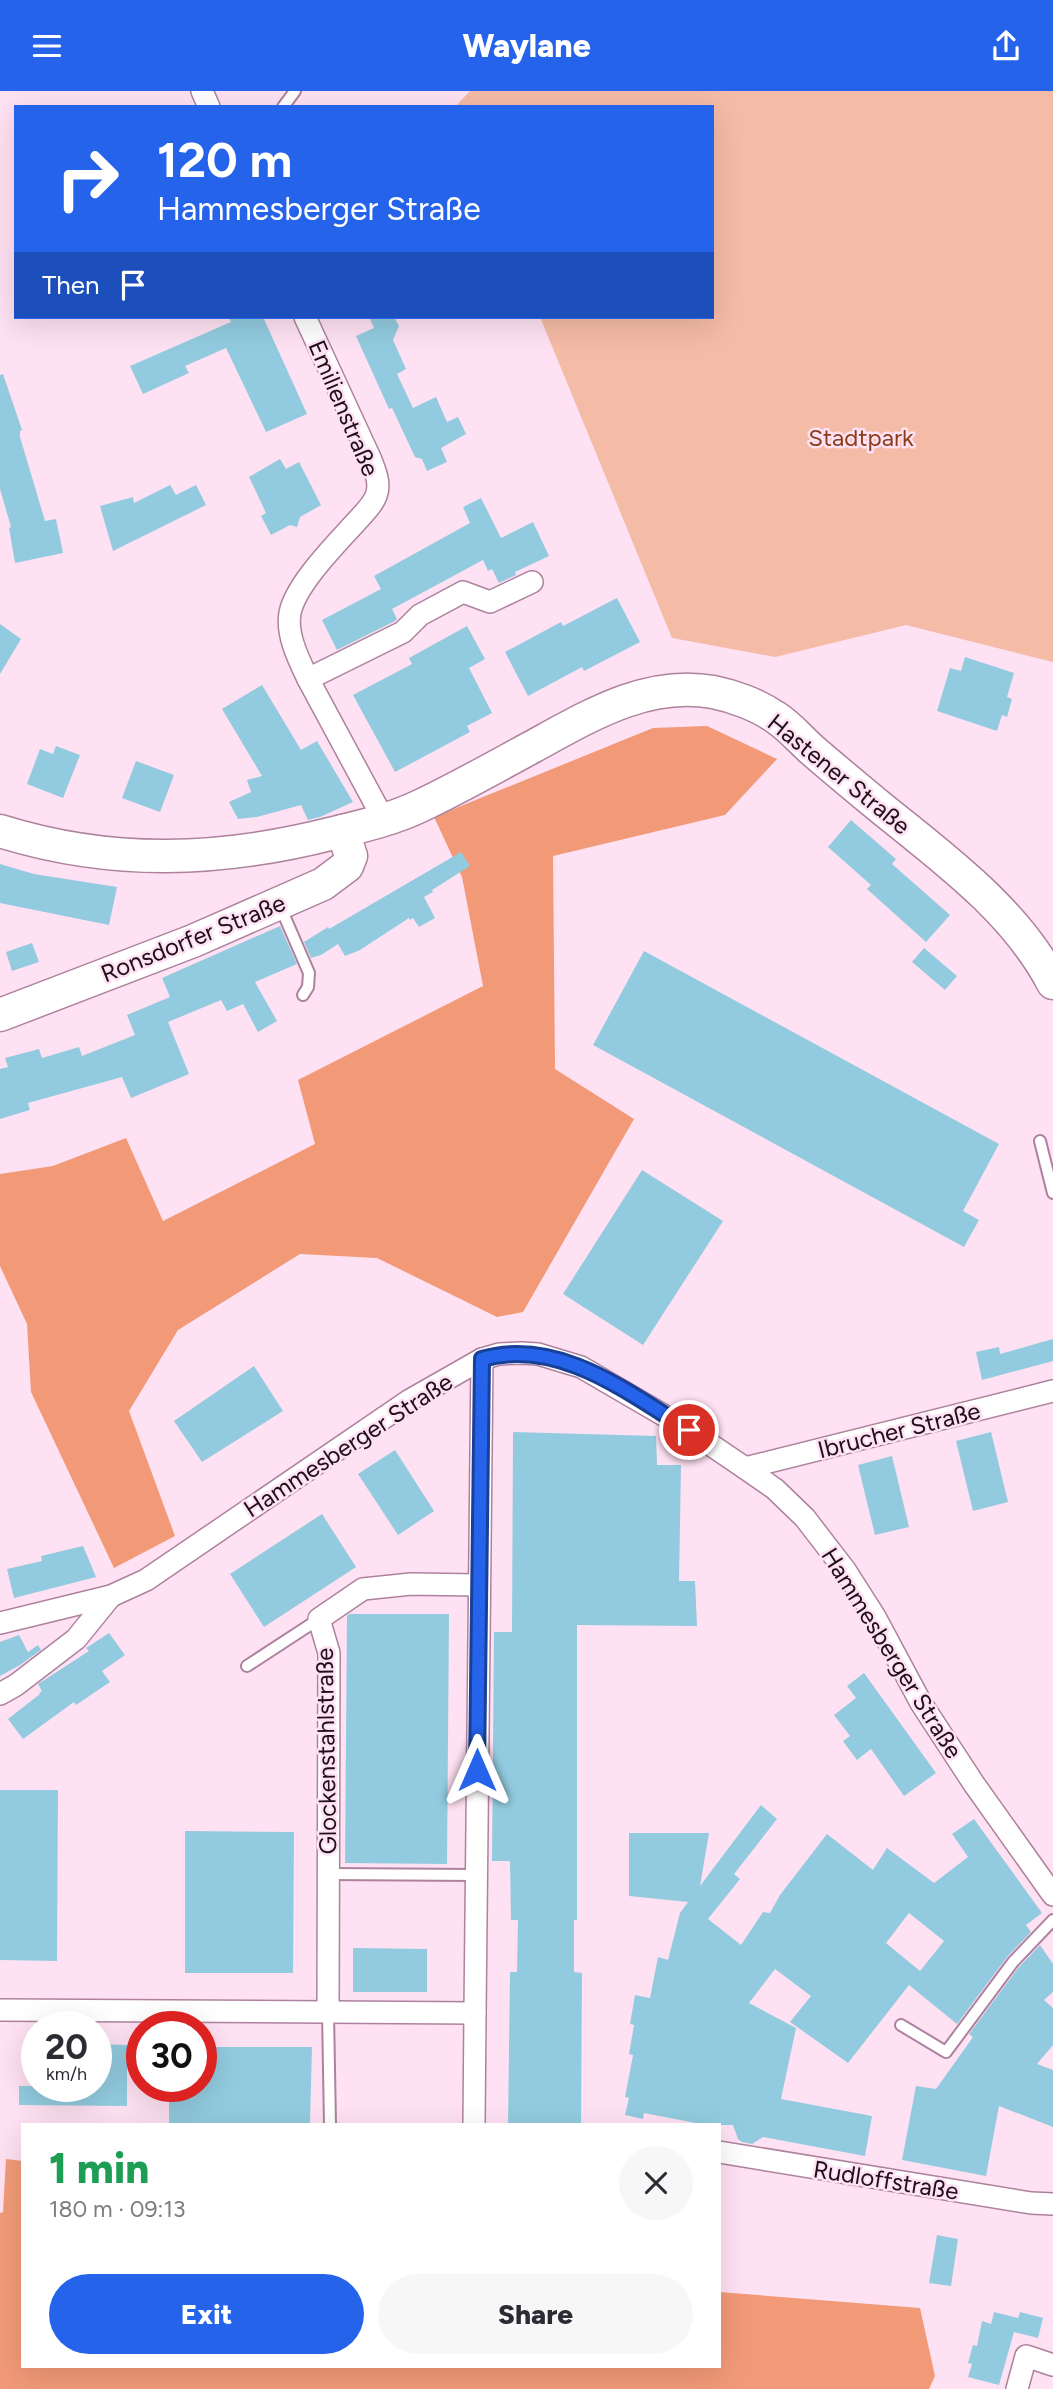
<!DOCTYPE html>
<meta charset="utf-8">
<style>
:root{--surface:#fff;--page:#f7f7f7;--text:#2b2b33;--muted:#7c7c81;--accent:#2563eb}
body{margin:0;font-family:Figtree,sans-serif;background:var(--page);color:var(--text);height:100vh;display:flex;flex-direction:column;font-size:26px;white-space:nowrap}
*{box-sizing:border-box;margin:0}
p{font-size:23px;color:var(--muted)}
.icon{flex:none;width:38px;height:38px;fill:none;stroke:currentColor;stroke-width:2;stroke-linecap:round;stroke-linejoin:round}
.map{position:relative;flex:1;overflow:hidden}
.side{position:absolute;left:21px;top:2032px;width:700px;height:245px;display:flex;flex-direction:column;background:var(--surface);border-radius:0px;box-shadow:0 7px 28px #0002}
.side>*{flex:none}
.banner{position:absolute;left:14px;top:14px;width:700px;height:214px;border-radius:0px;box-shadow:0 7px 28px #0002;background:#2563eb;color:#fff;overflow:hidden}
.speed{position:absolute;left:21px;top:1920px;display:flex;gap:14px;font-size:35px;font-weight:700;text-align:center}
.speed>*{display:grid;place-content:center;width:91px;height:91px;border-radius:50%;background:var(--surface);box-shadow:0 7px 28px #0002;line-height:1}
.speed small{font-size:18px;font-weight:400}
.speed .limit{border:10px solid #d22;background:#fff;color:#111}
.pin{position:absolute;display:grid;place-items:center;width:60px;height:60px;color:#fff;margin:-30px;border:4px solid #fff;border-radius:50%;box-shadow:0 2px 7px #0007}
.me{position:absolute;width:77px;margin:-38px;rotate:0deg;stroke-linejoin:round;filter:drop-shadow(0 0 5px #0008)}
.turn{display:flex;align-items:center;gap:24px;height:147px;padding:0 28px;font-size:32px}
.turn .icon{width:91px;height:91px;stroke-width:2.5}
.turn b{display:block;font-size:49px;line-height:60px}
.then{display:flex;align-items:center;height:66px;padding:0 28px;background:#0003;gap:14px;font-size:26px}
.round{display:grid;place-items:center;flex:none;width:74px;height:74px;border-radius:37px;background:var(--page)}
.overview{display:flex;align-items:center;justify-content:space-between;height:119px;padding:0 28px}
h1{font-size:42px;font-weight:800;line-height:52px;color:#1e9e55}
.cta{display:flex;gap:14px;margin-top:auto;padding:14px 28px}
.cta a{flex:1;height:80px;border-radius:42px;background:var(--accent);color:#fff;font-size:28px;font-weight:800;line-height:80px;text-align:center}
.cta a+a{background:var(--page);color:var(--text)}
header{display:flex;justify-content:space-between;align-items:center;height:91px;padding:0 28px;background:var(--accent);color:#fff;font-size:32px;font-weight:800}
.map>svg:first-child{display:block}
.green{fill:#f4bba6}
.forest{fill:#f29a78}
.building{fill:#92cbdf;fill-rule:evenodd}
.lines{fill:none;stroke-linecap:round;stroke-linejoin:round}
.lane-casing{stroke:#ae829e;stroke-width:14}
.street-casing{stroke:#ae829e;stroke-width:24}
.secondary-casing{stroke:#ae829e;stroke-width:35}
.lane{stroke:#fff;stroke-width:10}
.street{stroke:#fff;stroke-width:21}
.secondary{stroke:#fff;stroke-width:32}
.route-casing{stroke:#184099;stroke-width:18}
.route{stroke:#2563eb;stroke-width:12}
.labels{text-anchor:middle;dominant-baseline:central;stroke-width:5;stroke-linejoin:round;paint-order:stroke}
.street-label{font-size:24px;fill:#1f0f19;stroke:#fee1f2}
.park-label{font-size:24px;fill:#8c3d1c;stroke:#fee1f2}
</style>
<header><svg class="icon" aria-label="menu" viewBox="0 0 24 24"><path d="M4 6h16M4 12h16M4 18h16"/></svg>Waylane<svg class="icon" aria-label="share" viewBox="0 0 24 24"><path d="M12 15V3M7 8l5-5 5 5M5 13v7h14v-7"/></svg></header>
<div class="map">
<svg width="1053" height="2298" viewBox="0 0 1053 2298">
<rect width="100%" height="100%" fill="#fee1f2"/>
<path class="green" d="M 470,0 L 1053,0 L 1053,571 L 906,534 L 775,566 L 672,547 L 540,226 L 712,226 L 712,16 L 455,16 Z"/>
<g class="forest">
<path d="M 707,635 L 777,668 L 725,724 L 553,765 L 555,978 L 634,1028 L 523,1221 L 497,1226 L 377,1167 L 300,1163 L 178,1239 L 129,1320 L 175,1445 L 114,1477 L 31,1301 L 27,1233 L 0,1175 L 0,1083 L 53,1075 L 126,1047 L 163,1130 L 315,1053 L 298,989 L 483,895 L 462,786 L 434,726 L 653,637 Z"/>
<path d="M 6,2068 L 23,2070 L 23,2275 L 719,2275 L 719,2201 L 920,2217 L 935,2285 L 929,2298 L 0,2298 L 0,2122 L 3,2121 Z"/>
</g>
<g class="building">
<path d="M 229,226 L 263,226 L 307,323 L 266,341 L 226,257 L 185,275 L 189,282 L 143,303 L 130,275 L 231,231 Z"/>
<path d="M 369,226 L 394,226 L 399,235 L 393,249 L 406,278 L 397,283 L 413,317 L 436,306 L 447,331 L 458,326 L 466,343 L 441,357 L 447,371 L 427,380 L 422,368 L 415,366 L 392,317 L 389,318 L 356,245 L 374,237 Z"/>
<path d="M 3,283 L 22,339 L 20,340 L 20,346 L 45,430 L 56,428 L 63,462 L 15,472 L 9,437 L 11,436 L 0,398 L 0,284 Z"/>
<path d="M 280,368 L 286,378 L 299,371 L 321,414 L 300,426 L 297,436 L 290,434 L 271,444 L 261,425 L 266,422 L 249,386 Z"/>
<path d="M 170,394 L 176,404 L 196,394 L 206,414 L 113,460 L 100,415 L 133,406 L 134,412 Z"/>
<path d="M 481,407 L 501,447 L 533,431 L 549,465 L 515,481 L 516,484 L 499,492 L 492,478 L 488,480 L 483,469 L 392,518 L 397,528 L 395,530 L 337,559 L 322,529 L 381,498 L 374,485 L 470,432 L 463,416 Z"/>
<path d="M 617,507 L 640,551 L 584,580 L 582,576 L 528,605 L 505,561 L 561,531 L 563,535 Z"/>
<path d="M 0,533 L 21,548 L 0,583 Z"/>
<path d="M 467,535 L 485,568 L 469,577 L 492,622 L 467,635 L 470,641 L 395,681 L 353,604 L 412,573 L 409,567 Z"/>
<path d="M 965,566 L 1014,582 L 1007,606 L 1012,608 L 1007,626 L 1002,624 L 997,640 L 937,620 L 950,577 L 961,580 Z"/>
<path d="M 262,594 L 301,659 L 317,650 L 353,711 L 320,726 L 308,729 L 301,714 L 257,726 L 238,728 L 229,711 L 251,701 L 247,689 L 262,685 L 222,618 Z"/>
<path d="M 56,655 L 80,664 L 63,707 L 27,693 L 40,658 L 53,663 Z"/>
<path d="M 136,670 L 174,684 L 160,721 L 122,707 Z"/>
<path d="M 851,729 L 896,768 L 892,773 L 950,824 L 926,851 L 867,798 L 871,794 L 828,756 Z"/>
<path d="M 461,761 L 470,775 L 432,799 L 433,801 L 424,806 L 435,827 L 419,836 L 413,827 L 410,829 L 409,827 L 360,859 L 345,865 L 338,853 L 321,864 L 311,867 L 304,851 L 328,836 L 329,838 Z"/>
<path d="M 0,773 L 34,783 L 117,796 L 109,834 L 0,812 Z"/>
<path d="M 280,835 L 297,873 L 255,891 L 277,930 L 258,941 L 243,913 L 227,920 L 221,909 L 168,931 L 189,983 L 131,1007 L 122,986 L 28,1012 L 30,1019 L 0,1028 L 0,978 L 8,976 L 5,967 L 39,958 L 42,967 L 79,956 L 82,965 L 135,944 L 127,924 L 170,906 L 162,887 Z"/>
<path d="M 32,852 L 39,871 L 12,880 L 6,861 Z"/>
<path d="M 924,857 L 957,885 L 945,899 L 912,871 Z"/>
<path d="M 644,860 L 999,1053 L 963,1120 L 979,1129 L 964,1156 L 593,954 Z"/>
<path d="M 642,1079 L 723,1130 L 643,1254 L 563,1203 Z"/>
<path d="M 1053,1248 L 1053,1270 L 982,1289 L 976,1261 L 999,1256 L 1000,1263 Z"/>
<path d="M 254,1275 L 283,1320 L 202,1371 L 174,1330 Z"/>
<path d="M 513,1341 L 656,1345 L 657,1374 L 681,1374 L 679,1490 L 695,1490 L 697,1535 L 577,1534 L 577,1829 L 574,1829 L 574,1881 L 582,1882 L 581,2034 L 508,2034 L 510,1881 L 517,1881 L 518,1829 L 511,1829 L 510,1770 L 492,1770 L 494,1541 L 512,1541 Z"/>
<path d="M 991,1341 L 1008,1411 L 973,1420 L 956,1350 Z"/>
<path d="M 395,1359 L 434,1420 L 398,1444 L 358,1383 Z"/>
<path d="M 892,1365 L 909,1436 L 875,1444 L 858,1374 Z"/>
<path d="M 322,1423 L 356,1476 L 264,1536 L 230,1483 Z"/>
<path d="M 83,1455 L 96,1486 L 14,1507 L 7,1478 L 42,1470 L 41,1465 Z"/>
<path d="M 349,1523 L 449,1523 L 447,1773 L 345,1772 L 347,1525 Z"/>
<path d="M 109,1542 L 125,1564 L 102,1580 L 110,1591 L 76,1614 L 74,1611 L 23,1648 L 8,1628 L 40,1603 L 39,1602 L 42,1600 L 38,1593 L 89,1560 L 86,1557 Z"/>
<path d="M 19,1544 L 28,1561 L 38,1554 L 41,1559 L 20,1574 L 0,1585 L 0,1551 Z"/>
<path d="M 864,1582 L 936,1682 L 904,1705 L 871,1658 L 857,1669 L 843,1650 L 850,1645 L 834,1624 L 856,1607 L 847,1595 Z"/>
<path d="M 0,1699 L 58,1699 L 57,1870 L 0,1869 Z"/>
<path d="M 761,1714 L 777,1728 L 734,1783 L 740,1788 L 708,1828 L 741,1854 L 763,1821 L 770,1822 L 780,1804 L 827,1743 L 873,1779 L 887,1757 L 934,1792 L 968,1766 L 952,1743 L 974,1728 L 1042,1822 L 1026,1834 L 1031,1841 L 1007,1866 L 957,1933 L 909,1894 L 848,1972 L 790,1931 L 811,1905 L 775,1878 L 749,1912 L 796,1937 L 781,2008 L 872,2025 L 865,2065 L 763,2046 L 752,2053 L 742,2051 L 738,2048 L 733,2034 L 706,2034 L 644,2022 L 643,2028 L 625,2024 L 629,2007 L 625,2006 L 633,1964 L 629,1963 L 634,1934 L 630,1933 L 635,1904 L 650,1907 L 658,1866 L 668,1869 L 680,1822 L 688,1811 L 629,1805 L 629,1742 L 709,1742 L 700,1795 ZM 909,1822 L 944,1850 L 920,1880 L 886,1852 Z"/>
<path d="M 185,1740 L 294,1741 L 293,1882 L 185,1882 Z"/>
<path d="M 1040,1854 L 1053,1873 L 1053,1901 L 1044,1909 L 1053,1917 L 1053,1954 L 1037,1973 L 1053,1979 L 1053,2036 L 999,2015 L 986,2085 L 902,2069 L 916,1995 L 936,1998 L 973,1946 L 969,1943 L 1019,1876 Z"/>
<path d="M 353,1857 L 427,1858 L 427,1901 L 353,1901 Z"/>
<path d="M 96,1953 L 127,1954 L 127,2015 L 19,2014 L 19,1995 L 96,1995 Z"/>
<path d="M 201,1956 L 312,1956 L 310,2032 L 169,2034 L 169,1995 L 201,1995 Z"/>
<path d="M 937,2144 L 958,2148 L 951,2195 L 929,2192 Z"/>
<path d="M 994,2221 L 1018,2227 L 1016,2234 L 1020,2221 L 1043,2227 L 1038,2247 L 1014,2241 L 999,2294 L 968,2286 L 972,2273 L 968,2272 L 973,2254 L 977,2255 L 982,2230 L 991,2233 Z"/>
</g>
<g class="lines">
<g class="lane-casing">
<g id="lane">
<path d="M 283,16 L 295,0"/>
<path d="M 280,815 L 309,882 L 308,896 L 303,904"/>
<path d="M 1040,1050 L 1053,1102"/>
<path d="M 247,1575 L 319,1528"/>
<path d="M 329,1783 L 476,1784"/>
<path d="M 328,1921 L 330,2034"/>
<path d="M 901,1934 L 946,1961 L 1013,1871 L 1053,1829"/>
</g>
</g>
<g class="street-casing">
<g id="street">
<path d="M 202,0 L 209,16"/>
<path d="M 305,226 L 371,369 C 375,380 381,393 376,405 C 372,415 363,423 356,431 C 337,452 295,494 290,522 C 286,544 299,569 308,588 L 384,729"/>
<path d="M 308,588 L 403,541 L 420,524 L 463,501 L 490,511 L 532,491"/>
<path d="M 745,1377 L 1053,1300"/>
<path d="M 0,1532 L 111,1505 L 146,1489 L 410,1309 L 482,1268 L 499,1263 L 521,1262 L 538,1263 L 581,1276 L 689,1339 L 745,1377 L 775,1398 L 805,1427 L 845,1479 L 875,1526 L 921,1612 L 974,1693 L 1053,1804"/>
<path d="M 0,1603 L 16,1594 L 76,1548 L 111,1505"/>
<path d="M 0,1919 L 475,1922 L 482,1268"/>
<path d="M 328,1921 L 329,1562 L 319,1528 L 363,1498 L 411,1493 L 478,1494"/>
<path d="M 474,2034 L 475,1922"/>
<path d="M 719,2061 L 1031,2112 L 1053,2113"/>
<path d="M 1017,2298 L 1026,2265 L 1053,2274"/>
</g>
</g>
<g class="secondary-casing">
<g id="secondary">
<path d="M 0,740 C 112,775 220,771 334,742 C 363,735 393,728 420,715 C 458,697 495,676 532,656 C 589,625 647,589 713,601 C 733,605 758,614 775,626 C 788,634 799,647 811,658 C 834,678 857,697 880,716 C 943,767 1015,819 1053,892"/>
<path d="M 0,924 L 193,850 L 323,793 L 347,775 L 351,765 L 343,740"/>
</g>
</g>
<use href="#lane" class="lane"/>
<use href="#street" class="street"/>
<use href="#secondary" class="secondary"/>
</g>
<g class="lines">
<g class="route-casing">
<path id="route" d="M 477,1679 L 482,1268 C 558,1246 627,1301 689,1339"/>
</g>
<use href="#route" class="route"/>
</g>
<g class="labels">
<g class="street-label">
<text transform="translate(344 317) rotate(67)">Emilienstraße</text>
<text transform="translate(839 683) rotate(39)">Hastener Straße</text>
<text transform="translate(193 847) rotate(-22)">Ronsdorfer Straße</text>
<text transform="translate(899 1339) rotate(-14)">Ibrucher Straße</text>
<text transform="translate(348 1354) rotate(-33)">Hammesberger Straße</text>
<text transform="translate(892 1562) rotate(58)">Hammesberger Straße</text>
<text transform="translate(326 1660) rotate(-91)">Glockenstahlstraße</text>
<text transform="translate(886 2089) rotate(9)">Rudloffstraße</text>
</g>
<g class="park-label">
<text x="861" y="346">Stadtpark</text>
</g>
</g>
</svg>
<div class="speed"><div>20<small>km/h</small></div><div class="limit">30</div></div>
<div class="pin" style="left:689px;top:1339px;background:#d93025"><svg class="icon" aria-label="arrive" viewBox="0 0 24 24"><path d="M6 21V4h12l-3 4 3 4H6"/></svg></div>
<svg class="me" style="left:477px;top:1679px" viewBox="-20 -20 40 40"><path d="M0-17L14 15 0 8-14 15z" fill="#2563eb" stroke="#fff" stroke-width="4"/></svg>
<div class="banner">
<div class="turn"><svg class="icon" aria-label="right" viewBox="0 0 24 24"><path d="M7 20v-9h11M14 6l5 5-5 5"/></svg><div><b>120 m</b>Hammesberger Straße</div></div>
<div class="then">Then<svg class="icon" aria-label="arrive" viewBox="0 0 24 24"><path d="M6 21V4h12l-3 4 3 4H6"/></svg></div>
</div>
<section class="side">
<div class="overview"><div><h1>1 min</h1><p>180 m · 09:13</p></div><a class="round"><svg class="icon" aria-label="close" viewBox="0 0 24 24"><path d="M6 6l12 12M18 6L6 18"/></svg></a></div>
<div class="cta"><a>Exit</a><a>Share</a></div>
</section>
</div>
